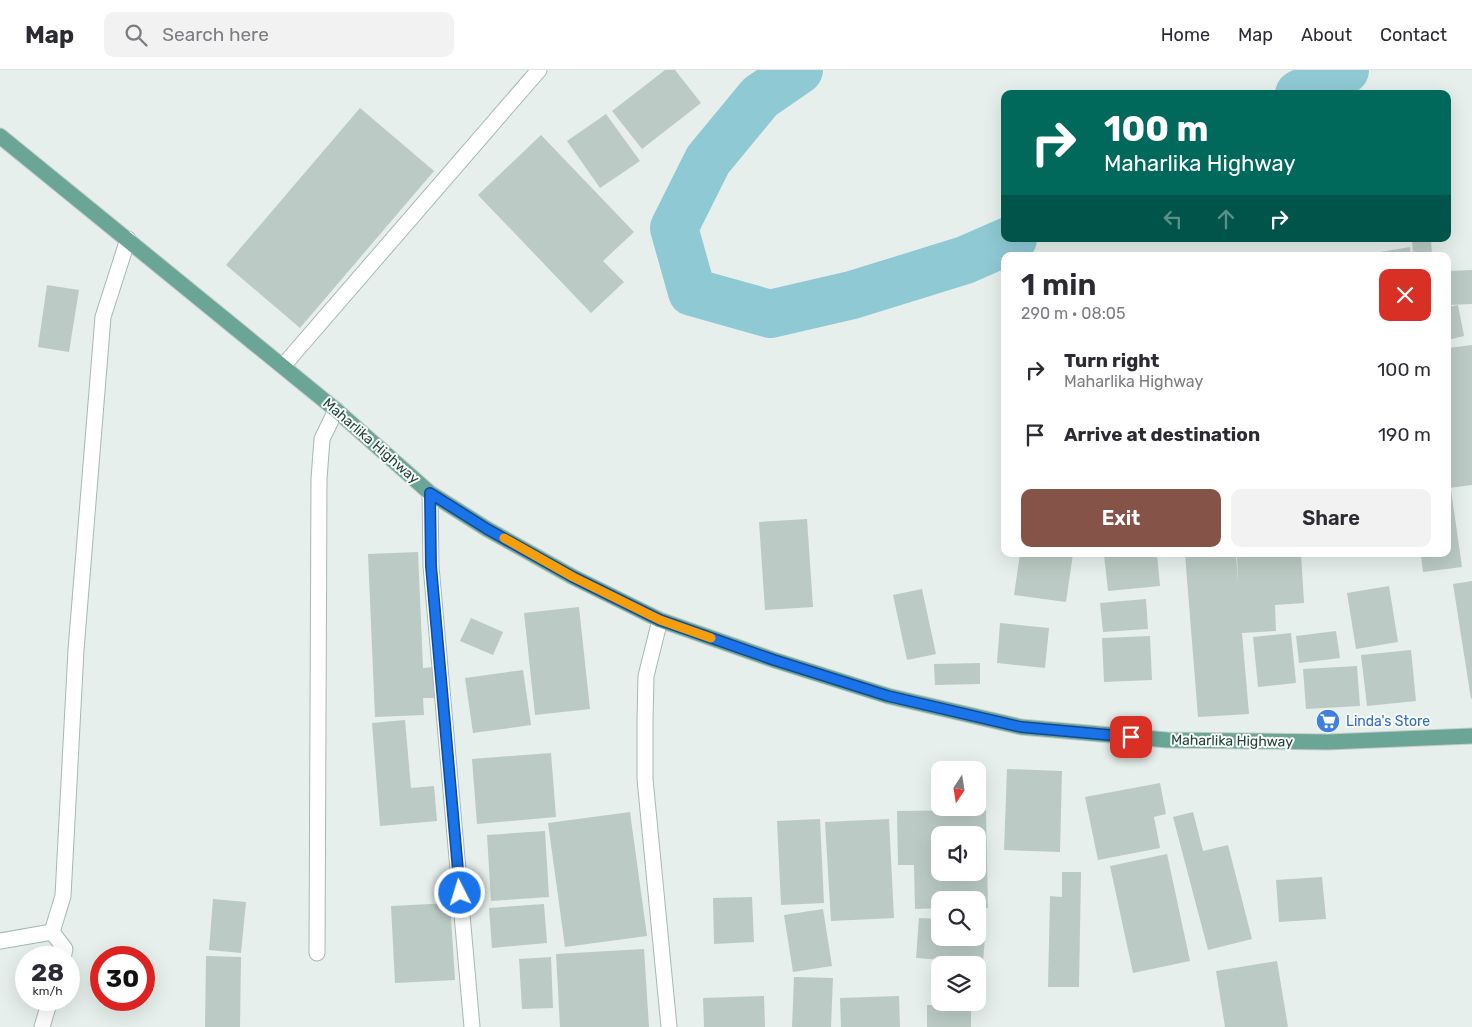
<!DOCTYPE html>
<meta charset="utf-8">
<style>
:root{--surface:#fff;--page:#f2f2f3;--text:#2b2b33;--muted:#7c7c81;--line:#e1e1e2;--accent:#855347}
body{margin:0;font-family:Rubik,sans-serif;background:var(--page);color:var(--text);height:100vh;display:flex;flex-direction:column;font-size:19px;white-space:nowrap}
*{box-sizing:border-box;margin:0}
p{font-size:16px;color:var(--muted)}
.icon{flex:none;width:28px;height:28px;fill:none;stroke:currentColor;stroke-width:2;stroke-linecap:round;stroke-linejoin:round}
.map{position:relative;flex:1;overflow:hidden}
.drawer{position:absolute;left:1001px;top:182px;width:450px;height:305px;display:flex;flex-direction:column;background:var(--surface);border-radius:10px;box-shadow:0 5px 20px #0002}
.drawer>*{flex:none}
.guide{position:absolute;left:1001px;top:20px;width:450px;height:152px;border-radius:10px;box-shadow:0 5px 20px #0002;background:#00695c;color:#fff;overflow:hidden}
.needle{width:32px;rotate:192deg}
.controls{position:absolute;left:931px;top:691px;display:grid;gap:10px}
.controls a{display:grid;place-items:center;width:55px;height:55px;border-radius:10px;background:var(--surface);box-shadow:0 5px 20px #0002;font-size:25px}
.speed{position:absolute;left:15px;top:876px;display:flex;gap:10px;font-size:25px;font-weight:700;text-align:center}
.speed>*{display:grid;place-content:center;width:65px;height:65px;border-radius:50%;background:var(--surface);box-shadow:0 5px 20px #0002;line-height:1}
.speed small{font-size:12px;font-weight:400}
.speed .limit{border:8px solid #d22;background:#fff;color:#111}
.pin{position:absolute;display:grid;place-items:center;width:42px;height:42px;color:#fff;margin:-21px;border-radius:10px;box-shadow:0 2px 8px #0006}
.me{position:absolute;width:55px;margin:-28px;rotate:355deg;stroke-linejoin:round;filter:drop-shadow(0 0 4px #0008)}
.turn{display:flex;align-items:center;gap:18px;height:105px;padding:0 20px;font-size:22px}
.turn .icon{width:65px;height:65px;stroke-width:2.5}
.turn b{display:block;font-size:35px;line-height:42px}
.lanes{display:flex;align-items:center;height:48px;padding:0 20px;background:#0003;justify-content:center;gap:25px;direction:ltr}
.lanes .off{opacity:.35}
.round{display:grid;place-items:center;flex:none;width:52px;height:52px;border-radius:10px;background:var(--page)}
.summary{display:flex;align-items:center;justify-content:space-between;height:85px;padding:0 20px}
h1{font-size:30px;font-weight:600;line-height:38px}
.primary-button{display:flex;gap:10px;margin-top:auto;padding:10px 20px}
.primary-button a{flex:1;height:58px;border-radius:10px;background:var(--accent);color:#fff;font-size:20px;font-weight:600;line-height:58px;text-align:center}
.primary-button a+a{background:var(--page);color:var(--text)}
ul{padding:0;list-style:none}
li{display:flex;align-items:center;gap:15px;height:65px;padding:0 20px}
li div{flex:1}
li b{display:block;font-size:19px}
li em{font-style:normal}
header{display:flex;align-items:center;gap:30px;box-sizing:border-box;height:70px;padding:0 25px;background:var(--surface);border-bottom:1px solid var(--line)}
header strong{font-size:24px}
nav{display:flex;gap:28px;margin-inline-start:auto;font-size:18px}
.search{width:350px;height:45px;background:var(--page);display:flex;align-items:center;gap:12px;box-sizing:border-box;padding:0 18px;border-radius:10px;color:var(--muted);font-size:19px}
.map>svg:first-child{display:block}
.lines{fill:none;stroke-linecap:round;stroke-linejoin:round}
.river{stroke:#8ec9d4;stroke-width:48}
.building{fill:#bbcac4;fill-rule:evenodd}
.lane-casing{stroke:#a8b8b2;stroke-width:17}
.street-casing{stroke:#a8b8b2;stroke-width:17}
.primary-casing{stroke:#c2cac8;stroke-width:17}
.lane{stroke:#fff;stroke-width:15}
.street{stroke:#fff;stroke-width:15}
.primary{stroke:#6aa596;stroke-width:15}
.route-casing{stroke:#114b97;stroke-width:12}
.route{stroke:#1a73e8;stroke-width:9}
.slow{stroke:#f59e0b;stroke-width:9}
.labels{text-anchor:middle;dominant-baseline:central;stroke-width:4;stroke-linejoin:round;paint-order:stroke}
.street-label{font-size:14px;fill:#24423a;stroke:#f7fbf9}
.shop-label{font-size:14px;fill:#366cbe;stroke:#f7fbf9;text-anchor:start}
</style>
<header>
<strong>Map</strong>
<div class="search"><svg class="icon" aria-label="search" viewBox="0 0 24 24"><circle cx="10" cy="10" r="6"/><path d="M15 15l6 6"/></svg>Search here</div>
<nav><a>Home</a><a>Map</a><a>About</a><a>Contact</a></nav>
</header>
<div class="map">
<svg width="1472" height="957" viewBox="0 0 1472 957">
<rect width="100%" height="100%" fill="#e6efeb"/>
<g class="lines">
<g class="river">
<path d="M 799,0 L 760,27 L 708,90 L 674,158 L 692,222 L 770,244 L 852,225 L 965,190 L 1013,169"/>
<path d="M 1299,24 L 1345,0"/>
</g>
</g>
<g class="building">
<path d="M 665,0 L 675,0 L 701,33 L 642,79 L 612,41 Z"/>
<path d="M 360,38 L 434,101 L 300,258 L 226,195 Z"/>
<path d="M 606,44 L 640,91 L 600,118 L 567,71 Z"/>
<path d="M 541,65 L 634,162 L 603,191 L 624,212 L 591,243 L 478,125 Z"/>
<path d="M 1412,169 L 1431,169 L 1432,186 L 1413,186 Z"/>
<path d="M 1410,177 L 1411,186 L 1375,186 L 1374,183 Z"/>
<path d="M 1472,200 L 1472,234 L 1448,235 L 1448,201 Z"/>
<path d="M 47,215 L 79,220 L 69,282 L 38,277 Z"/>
<path d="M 1458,235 L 1464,266 L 1448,270 L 1448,237 Z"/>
<path d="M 1472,275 L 1472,415 L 1448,418 L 1448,278 Z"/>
<path d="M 1451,420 L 1462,497 L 1423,502 L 1421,484 L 1448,484 L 1448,421 Z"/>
<path d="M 807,449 L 813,537 L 765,540 L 759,452 Z"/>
<path d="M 418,482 L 423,598 L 434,597 L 435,628 L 423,628 L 424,645 L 375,647 L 368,484 Z"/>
<path d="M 1020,484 L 1073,484 L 1066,532 L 1014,525 Z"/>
<path d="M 1114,484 L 1157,484 L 1160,516 L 1108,521 L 1104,485 Z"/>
<path d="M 1185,484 L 1236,484 L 1238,513 L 1237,484 L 1301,484 L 1304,533 L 1275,535 L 1276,561 L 1242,563 L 1249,644 L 1198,647 Z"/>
<path d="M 1472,511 L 1472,628 L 1471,629 L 1453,514 Z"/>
<path d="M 1389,516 L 1398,572 L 1356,579 L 1347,523 Z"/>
<path d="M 922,519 L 936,584 L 907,590 L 893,525 Z"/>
<path d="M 1146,529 L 1148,559 L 1103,562 L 1100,533 Z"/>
<path d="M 579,537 L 590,639 L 535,645 L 524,543 Z"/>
<path d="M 471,548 L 503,562 L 493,585 L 460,571 Z"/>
<path d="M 1000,553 L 1049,558 L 1045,598 L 997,593 Z"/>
<path d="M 1336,561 L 1340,588 L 1299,593 L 1296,566 Z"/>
<path d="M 1291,563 L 1296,613 L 1258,617 L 1253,567 Z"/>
<path d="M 1150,566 L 1152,610 L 1104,612 L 1102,568 Z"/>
<path d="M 1411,580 L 1416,631 L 1367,636 L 1361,585 Z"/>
<path d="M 980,593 L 980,614 L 935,615 L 934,594 Z"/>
<path d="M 1357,596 L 1360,636 L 1306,639 L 1303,599 Z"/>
<path d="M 523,600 L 531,655 L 473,663 L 465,608 Z"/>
<path d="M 405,650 L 411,718 L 434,716 L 437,751 L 380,756 L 372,653 Z"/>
<path d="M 551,683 L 556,747 L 477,754 L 472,689 Z"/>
<path d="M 1007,699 L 1062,701 L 1060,782 L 1004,780 Z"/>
<path d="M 1160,713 L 1166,744 L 1154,747 L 1160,778 L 1098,790 L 1085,727 Z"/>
<path d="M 986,740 L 988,838 L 978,838 L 978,830 L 940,830 L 940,838 L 915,839 L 914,795 L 898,795 L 897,741 ZM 940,765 L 978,765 L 978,802 L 940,802 Z"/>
<path d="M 630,742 L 647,866 L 565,877 L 548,753 Z"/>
<path d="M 1193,742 L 1203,781 L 1228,775 L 1252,869 L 1208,880 L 1173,747 Z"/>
<path d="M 820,749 L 824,833 L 781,835 L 777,751 Z"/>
<path d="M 889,749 L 894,848 L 831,851 L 825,752 Z"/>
<path d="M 545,761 L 549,827 L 491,831 L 487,765 Z"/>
<path d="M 1167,784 L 1190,891 L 1133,903 L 1110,796 Z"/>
<path d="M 1062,802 L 1081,802 L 1079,917 L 1048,917 L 1050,826 L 1062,827 Z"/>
<path d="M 1322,807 L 1326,849 L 1279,852 L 1276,810 Z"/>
<path d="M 752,827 L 754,872 L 714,874 L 713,828 Z"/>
<path d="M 213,829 L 246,832 L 241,883 L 209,880 Z"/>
<path d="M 450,833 L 455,910 L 395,913 L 391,836 Z"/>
<path d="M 544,834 L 547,873 L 492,878 L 489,838 Z"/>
<path d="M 823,839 L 832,896 L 793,902 L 784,845 Z"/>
<path d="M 919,848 L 940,849 L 940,868 L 978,868 L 978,852 L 986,853 L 983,893 L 916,888 Z"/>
<path d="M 644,879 L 649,957 L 560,957 L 556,884 Z"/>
<path d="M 206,886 L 241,887 L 240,957 L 205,957 Z"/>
<path d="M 551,887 L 553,938 L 522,939 L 519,889 Z"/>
<path d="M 1277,891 L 1288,957 L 1225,957 L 1216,901 Z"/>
<path d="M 794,907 L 833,908 L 831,957 L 792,957 Z"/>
<path d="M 764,926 L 765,957 L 704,957 L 703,928 Z"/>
<path d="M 899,926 L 900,957 L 841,957 L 840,928 Z"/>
<rect x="927" y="935" width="44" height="22"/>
</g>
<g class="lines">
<g class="lane-casing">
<g id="lane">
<path d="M 283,296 L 539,0"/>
<path d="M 660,550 L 646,606 L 645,650 L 645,709 L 669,957"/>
<path d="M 52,862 L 63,826 L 76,580 L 103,247 L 128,169"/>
<path d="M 52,862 L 65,879 L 63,888"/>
<path d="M 0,871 L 52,862"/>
<path d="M 42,957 L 50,930"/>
</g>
</g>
<g class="street-casing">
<g id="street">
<path d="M 430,423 L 431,496 L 472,957"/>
<path d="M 317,883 L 319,409 L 322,369 L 336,340"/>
</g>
</g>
<g class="primary-casing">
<path id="primary" d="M 0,66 L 336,340 L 430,423 L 487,459 L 573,507 L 660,550 L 774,590 L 888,626 L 1021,657 L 1167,670 L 1328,672 L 1472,666"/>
</g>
<use href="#lane" class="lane"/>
<use href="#street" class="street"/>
<use href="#primary" class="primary"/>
</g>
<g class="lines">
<g class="route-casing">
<path id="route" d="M 460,823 L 431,496 L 430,423 L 487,459 L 573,507 L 660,550 L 774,590 L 888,626 L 1021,657 L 1131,667"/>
</g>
<use href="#route" class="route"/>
<path class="slow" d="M 504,468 L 573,507 L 660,550 L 711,568"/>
</g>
<defs>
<g id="supermarket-disc" transform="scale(1.25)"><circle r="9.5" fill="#3f7fe0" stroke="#f7fbf9"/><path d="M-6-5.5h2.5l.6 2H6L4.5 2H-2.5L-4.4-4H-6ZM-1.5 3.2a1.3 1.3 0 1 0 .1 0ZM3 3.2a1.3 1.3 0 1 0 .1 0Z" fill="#fff"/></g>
</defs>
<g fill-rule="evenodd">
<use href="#supermarket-disc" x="1328" y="651"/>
</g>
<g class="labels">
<g class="street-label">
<text transform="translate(371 371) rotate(41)">Maharlika Highway</text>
<text transform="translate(1232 671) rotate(1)">Maharlika Highway</text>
</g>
<g class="shop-label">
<text x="1346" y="651">Linda's Store</text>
</g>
</g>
</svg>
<div class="controls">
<a><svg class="needle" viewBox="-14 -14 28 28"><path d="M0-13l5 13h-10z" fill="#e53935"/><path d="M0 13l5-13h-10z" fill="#7c7c81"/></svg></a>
<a><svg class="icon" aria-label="sound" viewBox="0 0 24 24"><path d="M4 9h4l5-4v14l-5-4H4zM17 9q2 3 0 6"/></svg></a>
<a><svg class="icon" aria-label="search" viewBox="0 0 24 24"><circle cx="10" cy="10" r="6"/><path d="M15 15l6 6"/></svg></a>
<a><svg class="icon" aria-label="layers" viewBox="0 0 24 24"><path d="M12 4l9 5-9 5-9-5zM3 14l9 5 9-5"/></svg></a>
</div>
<div class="speed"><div>28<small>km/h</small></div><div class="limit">30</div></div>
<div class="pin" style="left:1131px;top:667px;background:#d93025"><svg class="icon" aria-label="arrive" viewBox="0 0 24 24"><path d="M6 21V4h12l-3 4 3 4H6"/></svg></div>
<svg class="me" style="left:460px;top:823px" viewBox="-20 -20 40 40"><circle r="17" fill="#1a73e8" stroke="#fff" stroke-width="3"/><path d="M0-11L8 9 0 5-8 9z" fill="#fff"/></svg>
<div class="guide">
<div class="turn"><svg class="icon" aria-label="right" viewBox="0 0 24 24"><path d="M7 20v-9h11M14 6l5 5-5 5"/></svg><div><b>100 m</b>Maharlika Highway</div></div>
<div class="lanes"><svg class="icon off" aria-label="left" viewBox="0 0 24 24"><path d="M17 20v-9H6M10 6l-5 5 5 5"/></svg><svg class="icon off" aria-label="ahead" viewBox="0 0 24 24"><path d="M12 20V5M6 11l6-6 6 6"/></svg><svg class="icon" aria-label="right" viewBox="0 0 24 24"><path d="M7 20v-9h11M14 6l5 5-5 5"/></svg></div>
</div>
<section class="drawer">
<div class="summary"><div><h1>1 min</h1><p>290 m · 08:05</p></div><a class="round" style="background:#d93025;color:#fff"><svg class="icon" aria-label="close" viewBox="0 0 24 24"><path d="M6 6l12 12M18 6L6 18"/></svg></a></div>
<ul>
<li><svg class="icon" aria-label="right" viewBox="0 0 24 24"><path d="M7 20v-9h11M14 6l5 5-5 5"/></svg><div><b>Turn right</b><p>Maharlika Highway</p></div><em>100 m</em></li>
<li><svg class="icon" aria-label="arrive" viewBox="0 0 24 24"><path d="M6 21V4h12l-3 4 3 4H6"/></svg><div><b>Arrive at destination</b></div><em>190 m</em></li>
</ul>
<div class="primary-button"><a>Exit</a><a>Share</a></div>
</section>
</div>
